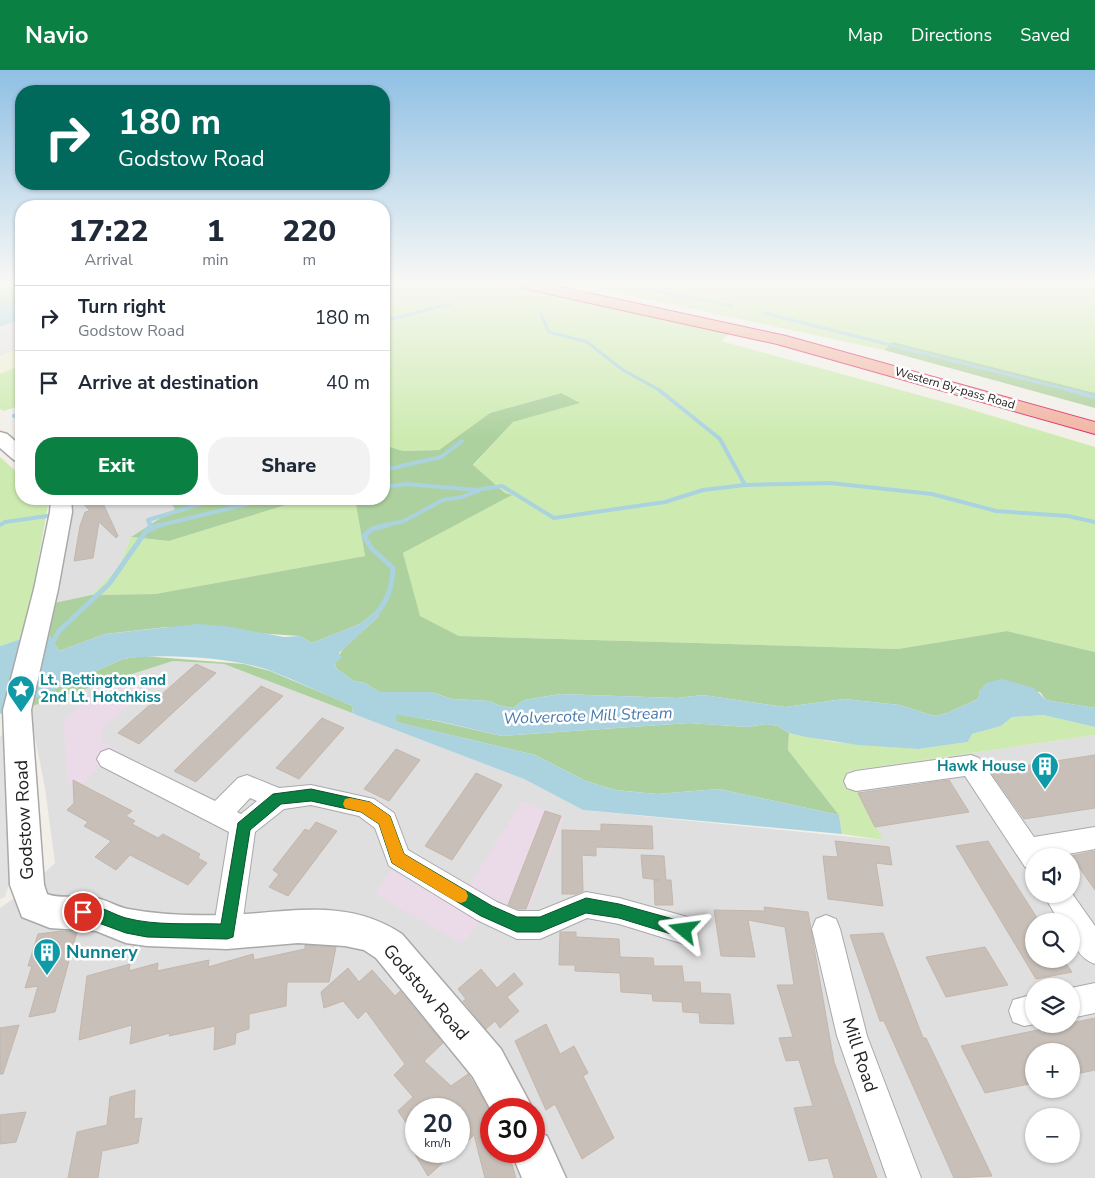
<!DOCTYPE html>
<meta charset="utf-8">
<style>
:root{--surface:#fff;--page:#f2f2f3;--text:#1f2937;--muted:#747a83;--line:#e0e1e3;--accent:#0b8043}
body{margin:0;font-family:"Nunito Sans",sans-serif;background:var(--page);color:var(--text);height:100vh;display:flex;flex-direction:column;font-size:19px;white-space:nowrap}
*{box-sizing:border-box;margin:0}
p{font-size:16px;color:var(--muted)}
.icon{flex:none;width:28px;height:28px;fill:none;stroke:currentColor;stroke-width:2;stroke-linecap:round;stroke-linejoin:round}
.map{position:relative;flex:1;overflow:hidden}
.side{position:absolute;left:15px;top:130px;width:375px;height:305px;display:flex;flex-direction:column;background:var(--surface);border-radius:20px;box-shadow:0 1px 4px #0004}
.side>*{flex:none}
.hud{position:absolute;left:15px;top:15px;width:375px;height:105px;border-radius:20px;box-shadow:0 1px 4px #0004;background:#00695c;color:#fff;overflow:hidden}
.controls{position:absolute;left:1025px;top:778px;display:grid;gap:10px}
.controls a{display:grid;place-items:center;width:55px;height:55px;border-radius:50%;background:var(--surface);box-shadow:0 1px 4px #0004;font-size:25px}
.speed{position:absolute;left:405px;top:1028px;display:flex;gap:10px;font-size:25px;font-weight:700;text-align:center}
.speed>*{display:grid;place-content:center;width:65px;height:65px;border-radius:50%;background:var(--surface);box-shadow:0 1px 4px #0004;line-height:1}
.speed small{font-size:12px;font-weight:400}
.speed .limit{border:8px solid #d22;background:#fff;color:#111}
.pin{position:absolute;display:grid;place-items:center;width:42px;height:42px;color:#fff;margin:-21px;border:2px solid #fff;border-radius:50%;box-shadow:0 1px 5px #0007}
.me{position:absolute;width:55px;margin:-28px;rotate:286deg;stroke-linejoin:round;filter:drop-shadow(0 0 4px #0008)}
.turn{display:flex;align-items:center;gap:18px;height:105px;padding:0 20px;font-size:22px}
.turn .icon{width:65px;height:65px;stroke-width:2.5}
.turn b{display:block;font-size:35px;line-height:42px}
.eta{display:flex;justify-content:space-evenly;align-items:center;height:85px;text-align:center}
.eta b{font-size:30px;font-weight:800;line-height:35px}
.primary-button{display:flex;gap:10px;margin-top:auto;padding:10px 20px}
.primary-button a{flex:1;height:58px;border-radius:20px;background:var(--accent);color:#fff;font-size:20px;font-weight:800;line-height:58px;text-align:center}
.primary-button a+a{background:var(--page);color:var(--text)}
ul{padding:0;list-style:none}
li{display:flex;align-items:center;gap:15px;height:65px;padding:0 20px;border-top:1px solid var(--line)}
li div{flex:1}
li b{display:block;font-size:19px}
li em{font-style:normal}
header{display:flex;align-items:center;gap:30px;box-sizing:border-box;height:70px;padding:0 25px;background:var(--accent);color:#fff}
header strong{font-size:24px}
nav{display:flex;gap:28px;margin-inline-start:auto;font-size:18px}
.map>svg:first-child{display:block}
.residential{fill:#e0dfdf;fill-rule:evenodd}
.industrial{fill:#ebdbe8}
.farmland{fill:#eef0d5}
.grass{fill:#cdebb0}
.forest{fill:#add19e}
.parking{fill:#e2e2e2}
.water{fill:#aad3df}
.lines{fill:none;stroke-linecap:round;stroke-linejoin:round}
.stream-far2{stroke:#aad3df;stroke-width:3}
.stream-far1{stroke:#aad3df;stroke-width:4}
.stream{stroke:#aad3df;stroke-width:5}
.building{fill:#c7bfb8;stroke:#c4b6ab}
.minor-casing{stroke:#a9a9a9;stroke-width:2}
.tertiary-casing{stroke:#a9a9a9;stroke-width:3}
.trunk-casing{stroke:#dc2a67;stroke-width:2}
.minor{fill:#fff;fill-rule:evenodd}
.tertiary{fill:#fff;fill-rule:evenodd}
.trunk{fill:#f2b4a3;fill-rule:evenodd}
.route{fill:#0b8043;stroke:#07532c}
.slow{fill:#f59e0b}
.labels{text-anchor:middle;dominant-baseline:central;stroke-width:5;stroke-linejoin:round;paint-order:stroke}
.far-street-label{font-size:12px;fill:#222;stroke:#fff}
.culture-label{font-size:15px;font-weight:bold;fill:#0d838f;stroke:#fff;text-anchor:start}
.water-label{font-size:16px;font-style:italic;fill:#4a7aab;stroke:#fff}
.near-street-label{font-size:18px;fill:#222;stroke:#fff}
.near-culture-label{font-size:18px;font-weight:bold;fill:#0d838f;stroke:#fff;text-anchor:start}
</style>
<header>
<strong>Navio</strong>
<nav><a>Map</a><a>Directions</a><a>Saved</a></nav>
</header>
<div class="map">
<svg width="1095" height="1108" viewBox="0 0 1095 1108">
<rect width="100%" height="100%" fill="#f2efe9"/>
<g class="residential">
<path d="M 70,429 L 168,429 L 176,439 L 131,467 L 119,497 L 91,525 L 54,533 Z"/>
<path d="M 173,591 L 224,594 L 524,709 L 583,740 L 882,770 L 847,701 L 1095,665 L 1095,1108 L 0,1108 L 0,838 L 26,820 L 55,793 L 45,718 L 29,637 ZM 1034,786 L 1071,786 L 1071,824 L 1034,824 ZM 1034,851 L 1071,851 L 1071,889 L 1034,889 ZM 1034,916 L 1071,916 L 1071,954 L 1034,954 ZM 1034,981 L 1071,981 L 1071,1019 L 1034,1019 ZM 416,1039 L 459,1039 L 459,1081 L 416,1081 ZM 491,1039 L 534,1039 L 534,1081 L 491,1081 ZM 1034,1046 L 1071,1046 L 1071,1084 L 1034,1084 Z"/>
</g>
<g class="industrial">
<path d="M 117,606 L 147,620 L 103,657 L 102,672 L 119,680 L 77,719 L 68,714 L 63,650 Z"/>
<path d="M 522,731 L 564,748 L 525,848 L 467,820 Z"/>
<path d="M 390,800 L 480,851 L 462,874 L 375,824 Z"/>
</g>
<path class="farmland" d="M 21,278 L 21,295 L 0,304 L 0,286 Z"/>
<g class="grass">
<path d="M 384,213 L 495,213 L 729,264 L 721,271 L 959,336 L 1095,377 L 1095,582 L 1007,561 L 898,579 L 459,566 L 419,546 L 403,483 L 511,425 L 505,423 L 473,396 L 513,352 L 579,333 L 560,323 L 490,343 L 439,380 L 403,381 L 384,375 Z"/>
<path d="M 573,213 L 1095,213 L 1095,323 L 893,272 L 884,280 Z"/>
<path d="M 21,295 L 21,335 L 4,341 L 0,339 L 0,304 Z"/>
<path d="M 0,387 L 21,406 L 21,429 L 49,430 L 24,568 L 0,576 Z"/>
<path d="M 305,429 L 355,429 L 365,486 L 155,524 L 91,525 L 119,497 L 131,467 L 169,471 Z"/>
<path d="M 1043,645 L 1095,657 L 1095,665 L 848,701 L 883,770 L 842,764 L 839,745 L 788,680 L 789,663 L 833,672 L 918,679 L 968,672 L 972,664 L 1001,656 L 1012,647 Z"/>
</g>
<g class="forest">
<path d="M 0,213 L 21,213 L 21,229 L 0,236 Z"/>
<path d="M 893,272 L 1095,323 L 1095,338 L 884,280 Z"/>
<path d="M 561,323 L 580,333 L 513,352 L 473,395 L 505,423 L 512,425 L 403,483 L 420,546 L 459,566 L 898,579 L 1007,561 L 1095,582 L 1095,638 L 1046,630 L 1040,622 L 980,620 L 978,629 L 947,643 L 934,646 L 900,635 L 844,629 L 785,637 L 703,625 L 677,628 L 560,624 L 524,630 L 513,638 L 498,635 L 490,631 L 452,629 L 431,622 L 379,622 L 365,613 L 354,611 L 337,599 L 334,593 L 343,579 L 379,546 L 375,542 L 360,554 L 312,573 L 300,566 L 167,557 L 105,564 L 59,581 L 49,566 L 54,533 L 91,525 L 155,524 L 365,486 L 355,429 L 384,429 L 384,375 L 403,381 L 439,380 L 490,343 Z"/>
<path d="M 168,429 L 305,429 L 169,471 L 131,467 L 175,439 Z"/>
<path d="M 143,586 L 244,594 L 270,601 L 353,636 L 352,643 L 224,594 L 173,591 L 29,637 L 28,631 L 123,589 Z"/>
<path d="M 396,644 L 436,651 L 502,666 L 689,653 L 748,657 L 766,654 L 778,656 L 789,663 L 788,680 L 839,745 L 719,719 L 657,724 L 615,720 L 586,711 L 535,685 L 396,652 Z"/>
</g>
<g class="parking">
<path d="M 21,250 L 21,278 L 0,286 L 0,258 Z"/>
<path d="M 6,665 L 9,814 L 5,827 L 0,829 L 0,666 Z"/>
</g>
<g class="water">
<path d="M 21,229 L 21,250 L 0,257 L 0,236 Z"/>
<path d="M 375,542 L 379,546 L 339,583 L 342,588 L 334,594 L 337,599 L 354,611 L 365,613 L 379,622 L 431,622 L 452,629 L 490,631 L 498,635 L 513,638 L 524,630 L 560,624 L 677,628 L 703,625 L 785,637 L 844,629 L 900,635 L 934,646 L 947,643 L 978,629 L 980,620 L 986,613 L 1002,609 L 1034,618 L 1046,630 L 1095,638 L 1095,657 L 1043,645 L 1030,646 L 1012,647 L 1001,656 L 972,664 L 968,672 L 918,679 L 858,675 L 806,667 L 789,663 L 778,656 L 766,654 L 748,657 L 689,653 L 502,666 L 438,651 L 396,645 L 397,652 L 535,685 L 586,711 L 615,720 L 657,724 L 719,719 L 839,745 L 842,764 L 583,740 L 524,709 L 359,646 L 352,643 L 353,636 C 325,625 299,612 271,601 C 234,587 162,583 123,589 L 0,644 L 0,576 L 24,568 L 49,566 L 59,581 L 105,564 L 197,554 L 225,556 L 284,567 L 300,566 L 312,573 L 360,554 Z"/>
</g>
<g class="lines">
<g class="stream-far2">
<path d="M 616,213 L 733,236"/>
<path d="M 764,243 L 1073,321"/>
<path d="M 541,244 L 549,262 L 587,272 L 623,300 L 661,321"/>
<path d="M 384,251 L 453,233"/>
</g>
<g class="stream-far1">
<path d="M 1069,320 L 1095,327"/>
<path d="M 14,346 L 21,344"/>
<path d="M 384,400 L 441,387 L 462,371"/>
<path d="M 745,415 L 830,413 L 932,424 L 996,441 L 1068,446 L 1095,452"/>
<path d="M 384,417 L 406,414 L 476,420 L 502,416 L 554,448 L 665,432 L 703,420 L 745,415 L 720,369 L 659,320"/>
<path d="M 0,455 L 5,452 L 47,446"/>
<path d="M 151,456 L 148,450 L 217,429"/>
<path d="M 157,456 L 268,429"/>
<path d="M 382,456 L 404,451 L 443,430 L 462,427 L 478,421"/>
</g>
<g class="stream">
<path d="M 150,455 L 152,459"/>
<path d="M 372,548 C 387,534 392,518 393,498 L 372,479 L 364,466 L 372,459 L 387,455"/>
<path d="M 51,575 L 59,561 L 109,514 L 146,461 L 160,455"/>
</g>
</g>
<g class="building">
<path d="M 79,429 L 101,429 L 118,466 L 116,468 L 99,452 L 93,488 L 74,491 L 80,456 L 85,442 L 90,441 Z"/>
<path d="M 196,594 L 216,603 L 139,674 L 118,663 Z"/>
<path d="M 261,616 L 283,626 L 196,712 L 174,701 Z"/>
<path d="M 322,648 L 344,658 L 299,709 L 276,698 Z"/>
<path d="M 396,679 L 420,690 L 389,731 L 364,719 Z"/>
<path d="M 1095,685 L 1095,738 L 1024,749 L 990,701 Z"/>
<path d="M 476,703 L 502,715 L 452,790 L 425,776 Z"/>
<path d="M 73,710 L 132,741 L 126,746 L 135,751 L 132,754 L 158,768 L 163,764 L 200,784 L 198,788 L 207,793 L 188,815 L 130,785 L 116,800 L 95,787 L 111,771 L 84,756 L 88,752 L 67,740 L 74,733 Z"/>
<path d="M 949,710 L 969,742 L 875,757 L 858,723 Z"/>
<path d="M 545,741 L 561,746 L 526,839 L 518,839 L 508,835 Z"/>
<path d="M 316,752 L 337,761 L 288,826 L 269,817 L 279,804 L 273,800 L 305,759 L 309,761 Z"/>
<path d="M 601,754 L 652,756 L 653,779 L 596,777 L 596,786 L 582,785 L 583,821 L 576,824 L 562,824 L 562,760 L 601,761 Z"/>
<path d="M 835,771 L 889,777 L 892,795 L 876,793 L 883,836 L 828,829 L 823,786 L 838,787 Z"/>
<path d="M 988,771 L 1039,851 L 1034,851 L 1034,889 L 1063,889 L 1072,902 L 1036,909 L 956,776 Z"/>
<path d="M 1095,781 L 1095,820 L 1071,786 Z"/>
<path d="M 641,785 L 664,786 L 666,810 L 671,810 L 673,835 L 655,835 L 654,810 L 659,810 L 643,808 Z"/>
<path d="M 764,837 L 808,842 L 834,992 L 877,1108 L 834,1108 L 828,1088 L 809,1091 L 794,1038 L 813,1036 L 799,990 L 786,991 L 779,968 L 793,967 L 777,915 L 794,915 L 785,857 L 748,850 L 755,887 L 721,886 L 714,840 L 765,841 Z"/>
<path d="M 61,861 L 77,862 L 55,942 L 29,947 L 38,916 L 25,918 L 32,896 L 28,896 L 38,864 Z"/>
<path d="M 560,862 L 576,862 L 576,867 L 619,869 L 620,887 L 653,888 L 654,896 L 682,896 L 684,912 L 700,912 L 701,923 L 730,924 L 734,954 L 700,953 L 699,943 L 683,942 L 682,932 L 653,931 L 652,924 L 621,922 L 620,903 L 575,901 L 575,895 L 559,895 Z"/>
<path d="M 883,863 L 923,968 L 926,968 L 992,1106 L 954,1108 L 884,951 L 880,951 L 850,865 Z"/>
<path d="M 305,875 L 336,877 L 329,912 L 287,912 L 286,936 L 249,944 L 249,959 L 236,963 L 235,974 L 214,980 L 215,956 L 169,966 L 170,963 L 130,974 L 132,955 L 79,970 L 87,906 L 130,894 L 129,901 L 158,893 L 157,901 L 209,890 L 208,897 L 253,884 L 254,890 L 305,879 Z"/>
<path d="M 985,877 L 1008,915 L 946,927 L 926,887 Z"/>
<path d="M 348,898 L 359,912 L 372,900 L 395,926 L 400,921 L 443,973 L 424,991 L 451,1016 L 468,1004 L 491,1042 L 491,1081 L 508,1081 L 516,1108 L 485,1108 L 474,1065 L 459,1079 L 459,1039 L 416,1039 L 416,1067 L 398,1041 L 413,1027 L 394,1005 L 405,994 L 366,941 L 358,949 L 343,931 L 324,938 L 321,922 Z"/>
<path d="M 481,899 L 497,918 L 514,903 L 523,914 L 507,927 L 519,941 L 500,958 L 495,951 L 486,959 L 463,931 L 466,929 L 458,919 Z"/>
<path d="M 1095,948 L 1095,1000 L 1071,1005 L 1071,981 L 1034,981 L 1034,1013 L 985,1023 L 961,976 Z"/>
<path d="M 546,954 L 560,984 L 574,976 L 588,1003 L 583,1006 L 614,1068 L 582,1089 L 555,1034 L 546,1040 L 515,971 Z"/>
<path d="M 19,955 L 3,1004 L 0,1004 L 0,958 Z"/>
<path d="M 135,1020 L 134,1049 L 142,1048 L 138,1073 L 102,1081 L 98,1108 L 68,1108 L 77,1062 L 107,1055 L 110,1027 Z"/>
<path d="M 26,1042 L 16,1072 L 0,1074 L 0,1045 Z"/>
<path d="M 413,1081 L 456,1081 L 428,1106 Z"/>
</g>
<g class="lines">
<g class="minor-casing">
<g id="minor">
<path d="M 109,679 L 215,731 L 238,708 L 247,705 L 279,718 L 311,715 L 374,729 L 394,743 L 408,780 L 497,832 L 518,841 L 539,841 L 586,822 L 619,828 L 684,846 L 694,850 L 698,860 L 694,870 L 684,874 L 619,854 L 587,848 L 540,869 L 517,869 L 477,850 L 389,796 L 375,758 L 359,746 L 311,735 L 284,739 L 255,762 L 241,862 L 237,872 L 227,876 L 217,872 L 213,862 L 229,762 L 101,696 L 97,689 L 101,682 ZM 250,728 L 257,731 L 241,744 L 237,742 Z"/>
<path d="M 971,685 L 979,688 L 1034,767 L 1095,757 L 1095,779 L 1058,786 L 1034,786 L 1034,801 L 1025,797 L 965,706 L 856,721 L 847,718 L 844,711 L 847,704 L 856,701 Z"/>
<path d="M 1071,822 L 1095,856 L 1095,894 C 1076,887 1071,870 1071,851 L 1059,851 L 1043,824 L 1071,824 Z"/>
<path d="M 826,845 L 836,849 L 840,859 L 867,966 L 921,1108 L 887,1108 L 837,966 L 812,859 L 816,849 Z"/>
<path d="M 1095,913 L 1095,943 L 1071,948 L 1071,918 Z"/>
<path d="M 1034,924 L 1035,954 L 1024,956 L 1013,952 L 1009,941 L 1013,930 Z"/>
</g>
</g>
<g class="tertiary-casing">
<g id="tertiary">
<path d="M 0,362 L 7,364 L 21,376 L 21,392 L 14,390 L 0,378 Z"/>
<path d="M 51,429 L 71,429 L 72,442 L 58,519 L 31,640 L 44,815 L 47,824 C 62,830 81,824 96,828 C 107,830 117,837 128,839 C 160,845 196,846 227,845 C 289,843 346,827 402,864 L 501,979 L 533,1039 L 491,1040 L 473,1007 L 376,888 L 364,880 L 345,876 L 298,873 L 227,879 L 147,876 L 126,873 L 96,861 L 50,858 L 22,847 L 10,815 L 3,640 L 34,519 L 50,442 Z"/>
<path d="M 534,1061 L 547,1066 L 566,1108 L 522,1108 L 511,1081 L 534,1081 Z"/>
</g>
</g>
<g class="trunk-casing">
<path id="trunk" d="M 514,213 L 542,213 L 786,266 L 1095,352 L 1095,364 L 777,274 L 522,218 Z"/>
</g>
<use href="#minor" class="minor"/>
<use href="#tertiary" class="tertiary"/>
<use href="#trunk" class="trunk"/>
</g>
<linearGradient id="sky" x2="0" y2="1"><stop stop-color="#8fc0e4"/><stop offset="0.58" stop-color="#f9f8f5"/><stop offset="1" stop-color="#f9f8f5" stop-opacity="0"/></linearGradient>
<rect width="1095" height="368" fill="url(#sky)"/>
<path class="route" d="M 311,719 L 370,732 L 390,746 L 404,784 L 492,836 L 517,847 L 540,847 L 586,828 L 619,834 L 684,852 L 690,855 L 692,860 L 690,865 L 684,868 L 619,848 L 586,843 L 540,862 L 517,862 L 481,846 L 392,793 L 379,754 L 361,742 L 311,731 L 281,734 L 250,760 L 233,867 L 227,869 L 147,867 L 126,863 L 96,852 L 77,847 L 75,842 L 77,837 C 93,830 111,844 126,848 C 156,856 190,853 221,854 L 238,753 L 273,724 Z"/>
<path class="slow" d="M 350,728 L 370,732 L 390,746 L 404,784 L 466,821 L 468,826 L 466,831 L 461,833 L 455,831 L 392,793 L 379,754 L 361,742 L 345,738 L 343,734 L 345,729 Z"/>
<defs>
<g id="sight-pin" transform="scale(1.4375)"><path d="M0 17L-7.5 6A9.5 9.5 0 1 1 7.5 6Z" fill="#0f9aa8" stroke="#fff"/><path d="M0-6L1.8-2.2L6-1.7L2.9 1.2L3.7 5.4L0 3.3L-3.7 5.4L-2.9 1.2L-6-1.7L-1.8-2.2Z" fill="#fff"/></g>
<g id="building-pin" transform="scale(1.4375)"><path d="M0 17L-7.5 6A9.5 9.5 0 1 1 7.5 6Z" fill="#0f9aa8" stroke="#fff"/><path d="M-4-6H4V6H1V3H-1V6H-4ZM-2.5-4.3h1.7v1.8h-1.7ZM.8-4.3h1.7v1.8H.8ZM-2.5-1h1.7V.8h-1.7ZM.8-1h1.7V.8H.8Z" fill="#fff"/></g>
</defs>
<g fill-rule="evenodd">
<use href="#sight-pin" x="21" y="619"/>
<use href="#building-pin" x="1045" y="696"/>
<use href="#building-pin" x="47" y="882"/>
</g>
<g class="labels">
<g class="far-street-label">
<text transform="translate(955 318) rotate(16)">Western By-pass Road</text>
</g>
<g class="culture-label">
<text x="40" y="610">Lt. Bettington and<tspan x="40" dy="17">2nd Lt. Hotchkiss</tspan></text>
<text x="1026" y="696" text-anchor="end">Hawk House</text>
</g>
<g class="water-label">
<text transform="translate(588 646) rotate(-2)">Wolvercote Mill Stream</text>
</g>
<g class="near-street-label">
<text transform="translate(24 750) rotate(-93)">Godstow Road</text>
<text transform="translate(426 922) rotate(49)">Godstow Road</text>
<text transform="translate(860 985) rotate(72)">Mill Road</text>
</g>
<g class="near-culture-label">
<text x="66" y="882">Nunnery</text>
</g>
</g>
</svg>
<div class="controls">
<a><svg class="icon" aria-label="sound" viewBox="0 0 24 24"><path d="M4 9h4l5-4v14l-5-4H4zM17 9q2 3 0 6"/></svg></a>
<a><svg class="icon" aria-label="search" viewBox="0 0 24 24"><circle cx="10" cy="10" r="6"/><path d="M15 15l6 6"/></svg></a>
<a><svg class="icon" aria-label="layers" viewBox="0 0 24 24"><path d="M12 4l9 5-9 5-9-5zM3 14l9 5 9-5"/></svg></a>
<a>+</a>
<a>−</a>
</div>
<div class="speed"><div>20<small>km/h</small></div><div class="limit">30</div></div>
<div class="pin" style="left:83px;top:842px;background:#d93025"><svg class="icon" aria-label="arrive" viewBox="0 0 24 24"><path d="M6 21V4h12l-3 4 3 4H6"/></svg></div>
<svg class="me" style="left:684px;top:860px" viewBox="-20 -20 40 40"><path d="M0-17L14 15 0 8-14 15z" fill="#0b8043" stroke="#fff" stroke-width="4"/></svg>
<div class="hud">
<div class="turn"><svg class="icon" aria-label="right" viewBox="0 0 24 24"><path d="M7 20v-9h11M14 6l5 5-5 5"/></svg><div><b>180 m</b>Godstow Road</div></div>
</div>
<section class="side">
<div class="eta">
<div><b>17:22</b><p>Arrival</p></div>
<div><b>1</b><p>min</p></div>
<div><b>220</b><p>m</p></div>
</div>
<ul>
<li><svg class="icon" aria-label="right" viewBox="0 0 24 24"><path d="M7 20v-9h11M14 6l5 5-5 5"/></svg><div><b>Turn right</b><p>Godstow Road</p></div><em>180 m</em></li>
<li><svg class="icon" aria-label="arrive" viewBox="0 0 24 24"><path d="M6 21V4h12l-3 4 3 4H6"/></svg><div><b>Arrive at destination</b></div><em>40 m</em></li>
</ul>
<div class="primary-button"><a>Exit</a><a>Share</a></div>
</section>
</div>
